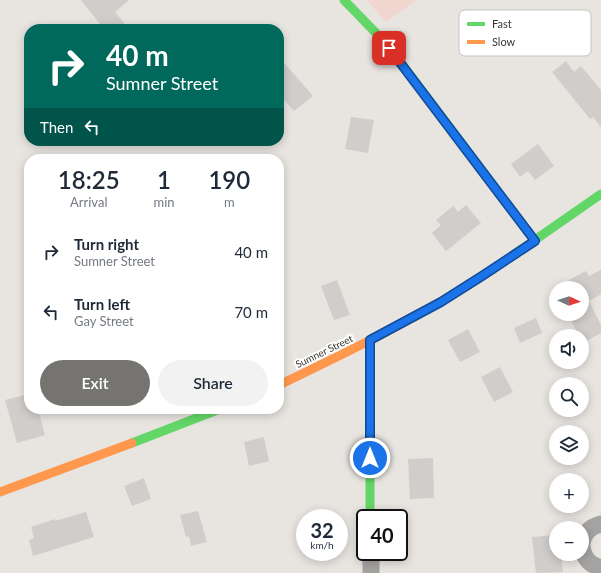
<!DOCTYPE html>
<meta charset="utf-8">
<style>
:root{--surface:#fff;--page:#f2f2f3;--text:#1f2937;--muted:#747a83;--accent:#767470}
body{margin:0;font-family:Lato,sans-serif;background:var(--page);color:var(--text);height:100vh;display:flex;flex-direction:column;font-size:15px;white-space:nowrap}
*{box-sizing:border-box;margin:0}
p{font-size:13px;color:var(--muted)}
.icon{flex:none;width:22px;height:22px;fill:none;stroke:currentColor;stroke-width:2;stroke-linecap:round;stroke-linejoin:round}
.map{position:relative;flex:1;overflow:hidden}
.side{position:absolute;left:24px;top:154px;width:260px;height:260px;display:flex;flex-direction:column;background:var(--surface);border-radius:16px;box-shadow:0 2px 10px #0003}
.side>*{flex:none}
.banner{position:absolute;left:24px;top:24px;width:260px;height:122px;border-radius:16px;box-shadow:0 2px 10px #0003;background:#00695c;color:#fff;overflow:hidden}
.needle{width:26px;rotate:93deg}
.controls{position:absolute;left:549px;top:281px;display:grid;gap:8px}
.controls a{display:grid;place-items:center;width:40px;height:40px;border-radius:50%;background:var(--surface);box-shadow:0 2px 10px #0003;font-size:20px}
.speed{position:absolute;left:296px;top:509px;display:flex;gap:8px;font-size:20px;font-weight:700;text-align:center}
.speed>*{display:grid;place-content:center;width:52px;height:52px;border-radius:50%;background:var(--surface);box-shadow:0 2px 10px #0003;line-height:1}
.speed small{font-size:10px;font-weight:400}
.speed .limit{border:2px solid #111;border-radius:6px;background:#fff;color:#111}
.pin{position:absolute;display:grid;place-items:center;width:34px;height:34px;color:#fff;margin:-17px;border-radius:8px;box-shadow:0 2px 6px #0006}
.me{position:absolute;width:44px;margin:-22px;rotate:0deg;stroke-linejoin:round;filter:drop-shadow(0 0 3px #0008)}
.turn{display:flex;align-items:center;gap:14px;height:84px;padding:0 16px;font-size:18px}
.turn .icon{width:52px;height:52px;stroke-width:2.5}
.turn b{display:block;font-size:28px;line-height:34px}
.then{display:flex;align-items:center;height:38px;padding:0 16px;background:#0003;gap:8px;font-size:15px}
.eta{display:flex;justify-content:space-evenly;align-items:center;height:68px;text-align:center}
.eta b{font-size:24px;font-weight:600;line-height:28px}
.cta{display:flex;gap:8px;margin-top:auto;padding:8px 16px}
.cta a{flex:1;height:46px;border-radius:24px;background:var(--accent);color:#fff;font-size:16px;font-weight:600;line-height:46px;text-align:center}
.cta a+a{background:var(--page);color:var(--text)}
ul{padding:0;list-style:none}
li{display:flex;align-items:center;gap:12px;height:60px;padding:0 16px}
li div{flex:1}
li b{display:block;font-size:15px}
li em{font-style:normal}
.map>svg:first-child{display:block}
.green{fill:#f1d6cf}
.building{fill:#d0cdca}
.lines{fill:none;stroke-linecap:round;stroke-linejoin:round}
.street{stroke:#a4a3a2;stroke-width:17}
.fast{stroke:#63d668;stroke-width:9}
.slow{stroke:#ff974d;stroke-width:9}
.route-casing{stroke:#114b97;stroke-width:10}
.route{stroke:#1a73e8;stroke-width:7}
.labels{text-anchor:middle;dominant-baseline:central;stroke-width:4;stroke-linejoin:round;paint-order:stroke}
.street-label{font-size:10px;fill:#393734;stroke:#fff}
.key{fill:#fff;stroke:#c4c3c2;stroke-width:1}
.key-label{font-size:11px;fill:#393734}
</style>
<div class="map">
<svg width="601" height="573" viewBox="0 0 601 573">
<rect width="100%" height="100%" fill="#e8e4e0"/>
<path class="green" d="M 367,0 L 416,0 L 386,22 Z"/>
<g class="building">
<path d="M 81,0 L 129,0 L 115,12 L 129,29 L 104,29 Z"/>
<path d="M 279,57 L 313,96 L 294,111 L 279,94 Z"/>
<path d="M 566,61 L 574,72 L 581,66 L 601,90 L 601,127 L 593,117 L 590,119 L 552,72 Z"/>
<path d="M 351,117 L 374,120 L 368,153 L 345,149 Z"/>
<path d="M 538,144 L 554,166 L 535,180 L 528,171 L 520,177 L 511,164 Z"/>
<path d="M 466,205 L 481,223 L 446,251 L 432,233 L 441,225 L 436,220 L 453,206 L 458,212 Z"/>
<path d="M 601,270 L 601,294 L 589,301 L 601,325 L 601,333 L 583,343 L 582,341 L 582,336 L 579,336 L 568,314 L 582,314 L 582,288 L 556,288 L 556,291 L 554,288 L 586,271 L 589,276 Z"/>
<path d="M 337,280 L 350,315 L 334,320 L 321,286 Z"/>
<path d="M 536,318 L 542,333 L 520,343 L 514,328 Z"/>
<path d="M 468,329 L 480,352 L 460,362 L 448,340 Z"/>
<path d="M 500,367 L 513,392 L 494,402 L 481,377 Z"/>
<path d="M 29,394 L 29,409 L 38,409 L 45,435 L 17,443 L 5,400 Z"/>
<path d="M 264,437 L 269,461 L 249,466 L 244,442 Z"/>
<path d="M 433,458 L 434,498 L 410,499 L 408,459 Z"/>
<path d="M 144,478 L 151,499 L 132,506 L 124,486 Z"/>
<path d="M 198,511 L 207,542 L 191,546 L 189,536 L 186,537 L 180,515 Z"/>
<path d="M 86,512 L 94,537 L 33,556 L 29,540 L 34,538 L 31,527 L 55,519 L 55,521 Z"/>
<path d="M 556,535 L 556,554 L 561,554 L 563,572 L 536,573 L 532,537 Z"/>
</g>
<g class="lines">
<g class="street">
<path d="M 582,543 C 584,532 590,527 601,524"/>
<path d="M 582,547 C 584,559 590,565 601,568"/>
<path d="M 371,552 L 371,573"/>
</g>
<g class="fast">
<path d="M 344,0 L 375,32 L 396,56 L 535,241"/>
<path d="M 492,270 L 601,194"/>
<path d="M 370,340 L 370,518"/>
<path d="M 132,443 L 220,409"/>
</g>
<g class="slow">
<path d="M 279,385 C 352,350 424,315 492,270"/>
<path d="M 0,492 L 132,443"/>
</g>
</g>
<g class="lines">
<g class="route-casing">
<path id="route" d="M 370,458 L 370,340 L 441,302 L 482,276 L 535,241 L 389,48"/>
</g>
<use href="#route" class="route"/>
</g>
<g class="labels">
<g class="street-label">
<text transform="translate(324 351) rotate(-26)">Sumner Street</text>
</g>
</g>
<rect x="459" y="10" width="132" height="46" rx="6" class="key"/>
<rect x="467" y="22" width="18" height="4" fill="#63d668"/>
<rect x="467" y="40" width="18" height="4" fill="#ff974d"/>
<g class="key-label">
<text x="492" y="28">Fast</text>
<text x="492" y="46">Slow</text>
</g>
</svg>
<div class="controls">
<a><svg class="needle" viewBox="-14 -14 28 28"><path d="M0-13l5 13h-10z" fill="#e53935"/><path d="M0 13l5-13h-10z" fill="#747a83"/></svg></a>
<a><svg class="icon" aria-label="sound" viewBox="0 0 24 24"><path d="M4 9h4l5-4v14l-5-4H4zM17 9q2 3 0 6"/></svg></a>
<a><svg class="icon" aria-label="search" viewBox="0 0 24 24"><circle cx="10" cy="10" r="6"/><path d="M15 15l6 6"/></svg></a>
<a><svg class="icon" aria-label="layers" viewBox="0 0 24 24"><path d="M12 4l9 5-9 5-9-5zM3 14l9 5 9-5"/></svg></a>
<a>+</a>
<a>−</a>
</div>
<div class="speed"><div>32<small>km/h</small></div><div class="limit">40</div></div>
<div class="pin" style="left:389px;top:48px;background:#d93025"><svg class="icon" aria-label="arrive" viewBox="0 0 24 24"><path d="M6 21V4h12l-3 4 3 4H6"/></svg></div>
<svg class="me" style="left:370px;top:458px" viewBox="-20 -20 40 40"><circle r="17" fill="#1a73e8" stroke="#fff" stroke-width="3"/><path d="M0-11L8 9 0 5-8 9z" fill="#fff"/></svg>
<div class="banner">
<div class="turn"><svg class="icon" aria-label="right" viewBox="0 0 24 24"><path d="M7 20v-9h11M14 6l5 5-5 5"/></svg><div><b>40 m</b>Sumner Street</div></div>
<div class="then">Then<svg class="icon" aria-label="left" viewBox="0 0 24 24"><path d="M17 20v-9H6M10 6l-5 5 5 5"/></svg></div>
</div>
<section class="side">
<div class="eta">
<div><b>18:25</b><p>Arrival</p></div>
<div><b>1</b><p>min</p></div>
<div><b>190</b><p>m</p></div>
</div>
<ul>
<li><svg class="icon" aria-label="right" viewBox="0 0 24 24"><path d="M7 20v-9h11M14 6l5 5-5 5"/></svg><div><b>Turn right</b><p>Sumner Street</p></div><em>40 m</em></li>
<li><svg class="icon" aria-label="left" viewBox="0 0 24 24"><path d="M17 20v-9H6M10 6l-5 5 5 5"/></svg><div><b>Turn left</b><p>Gay Street</p></div><em>70 m</em></li>
</ul>
<div class="cta"><a>Exit</a><a>Share</a></div>
</section>
</div>
